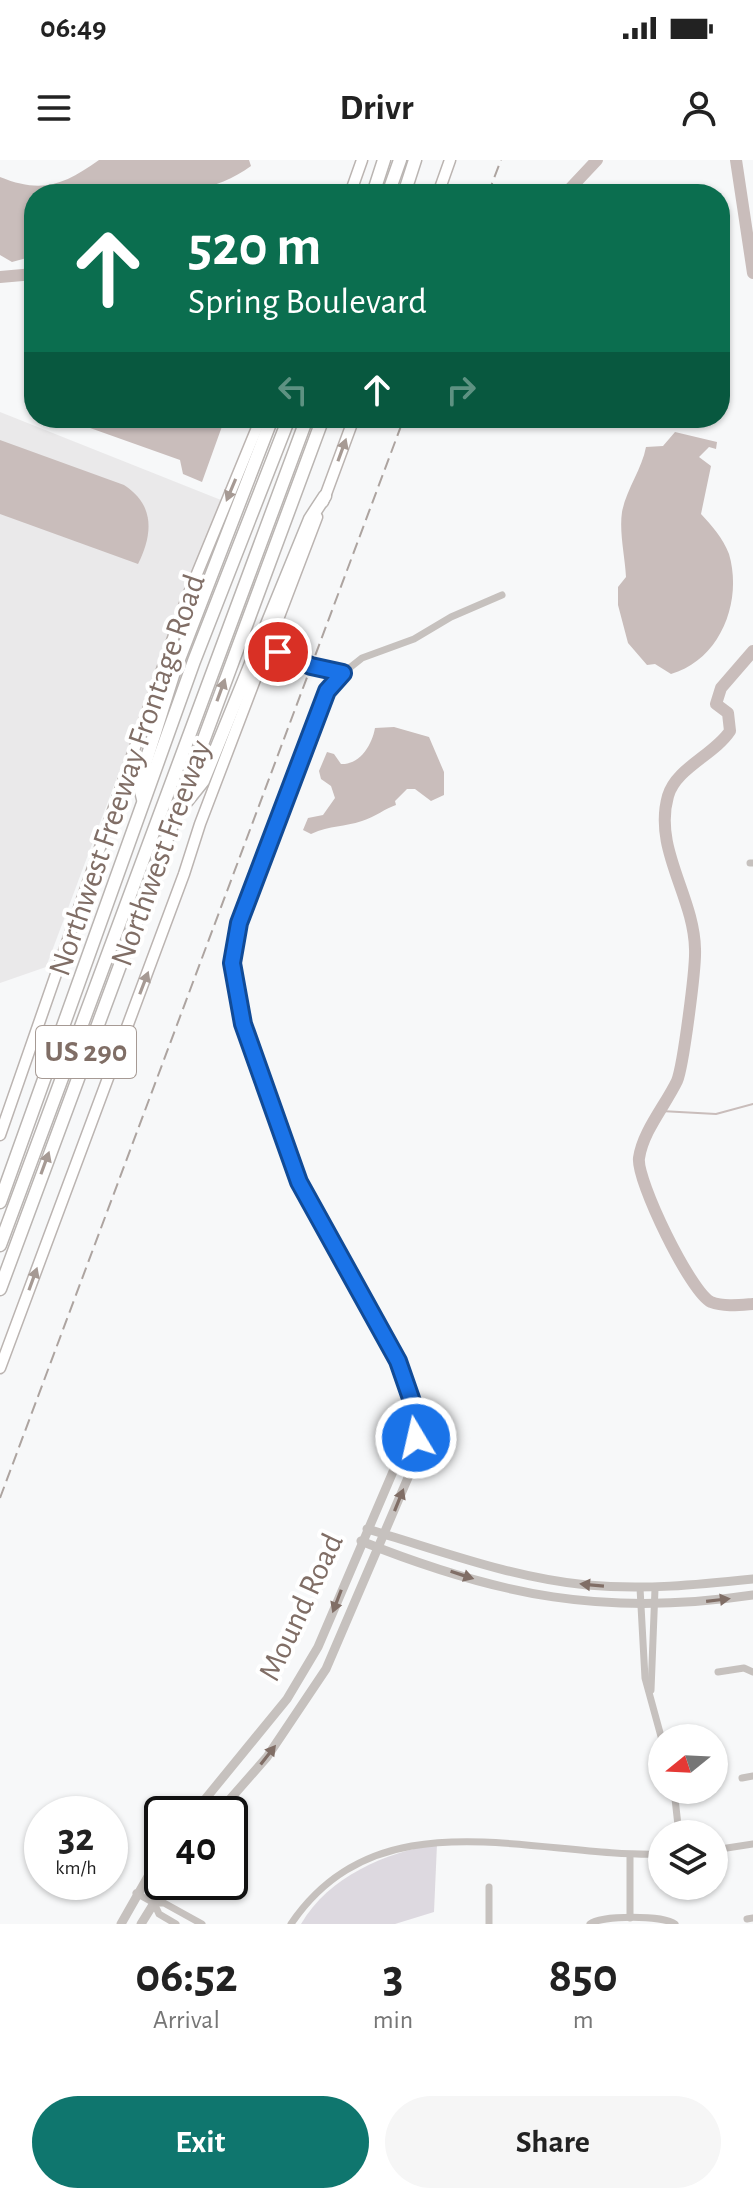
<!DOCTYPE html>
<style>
:root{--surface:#fff;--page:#f6f6f6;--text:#222;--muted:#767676;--accent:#0f766e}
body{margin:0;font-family:"Alegreya Sans",sans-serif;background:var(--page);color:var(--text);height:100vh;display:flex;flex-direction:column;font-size:30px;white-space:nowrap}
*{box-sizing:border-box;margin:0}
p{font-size:26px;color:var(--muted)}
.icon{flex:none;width:44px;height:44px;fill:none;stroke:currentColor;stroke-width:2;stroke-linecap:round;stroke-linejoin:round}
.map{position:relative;height:1764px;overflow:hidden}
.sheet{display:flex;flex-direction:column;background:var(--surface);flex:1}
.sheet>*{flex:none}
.banner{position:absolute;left:24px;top:24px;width:706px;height:244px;border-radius:32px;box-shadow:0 2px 6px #0004;background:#0b6e4f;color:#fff;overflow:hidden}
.needle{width:52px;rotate:252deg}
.controls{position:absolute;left:648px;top:1564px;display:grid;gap:16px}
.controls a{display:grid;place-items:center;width:80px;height:80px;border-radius:50%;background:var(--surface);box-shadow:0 2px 6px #0004;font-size:40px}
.speed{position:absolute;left:24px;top:1636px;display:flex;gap:16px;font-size:40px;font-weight:700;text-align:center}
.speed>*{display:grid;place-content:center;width:104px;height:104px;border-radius:50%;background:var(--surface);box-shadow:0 2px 6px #0004;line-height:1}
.speed small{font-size:20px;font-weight:400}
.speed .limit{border:4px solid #111;border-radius:12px;background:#fff;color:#111}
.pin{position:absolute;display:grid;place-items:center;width:68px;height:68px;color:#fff;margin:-34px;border:4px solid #fff;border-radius:50%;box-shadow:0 2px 8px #0007}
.me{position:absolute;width:88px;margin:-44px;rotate:351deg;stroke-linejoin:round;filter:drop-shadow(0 0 6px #0008)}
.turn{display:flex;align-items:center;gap:28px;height:168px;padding:0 32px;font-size:36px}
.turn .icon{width:104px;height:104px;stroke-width:2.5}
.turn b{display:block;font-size:56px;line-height:68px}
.lanes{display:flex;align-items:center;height:76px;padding:0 32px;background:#0003;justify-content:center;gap:40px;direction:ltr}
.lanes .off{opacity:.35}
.eta{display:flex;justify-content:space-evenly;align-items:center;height:136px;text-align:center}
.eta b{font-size:48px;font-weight:700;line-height:56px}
.action{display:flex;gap:16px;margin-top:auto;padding:16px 32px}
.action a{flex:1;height:92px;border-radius:48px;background:var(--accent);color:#fff;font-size:32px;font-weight:700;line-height:92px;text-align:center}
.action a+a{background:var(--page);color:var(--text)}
.status{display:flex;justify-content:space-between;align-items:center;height:56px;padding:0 40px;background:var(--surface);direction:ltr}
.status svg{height:22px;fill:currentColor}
header{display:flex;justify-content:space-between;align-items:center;height:104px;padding:0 32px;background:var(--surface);font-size:36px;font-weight:700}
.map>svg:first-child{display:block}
.built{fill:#eae9ea}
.green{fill:#ddd9e0}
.water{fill:#c9bdbb}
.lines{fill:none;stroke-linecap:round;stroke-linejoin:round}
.stream{stroke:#c9bdbb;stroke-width:2}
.river{stroke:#c9bdbb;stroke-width:12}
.secondary-casing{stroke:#bbb4b1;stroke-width:13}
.motorway-casing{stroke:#bab5b2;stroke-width:15}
.minor{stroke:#c6c1be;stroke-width:7}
.tertiary{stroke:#c6c1be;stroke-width:9}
.secondary{stroke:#fff;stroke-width:10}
.motorway{stroke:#fff;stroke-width:12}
.rail{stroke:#ada4a0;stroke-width:2;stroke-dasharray:12 6;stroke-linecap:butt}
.oneway{fill:#a69a94}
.oneway2{fill:#806e66}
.route-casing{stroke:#114b97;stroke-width:20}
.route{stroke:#1a73e8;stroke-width:14}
.labels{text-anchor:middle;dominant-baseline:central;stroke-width:8;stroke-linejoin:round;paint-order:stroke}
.shield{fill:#fff;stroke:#a69a94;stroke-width:2}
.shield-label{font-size:30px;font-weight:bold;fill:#806e66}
.street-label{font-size:32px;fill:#806e66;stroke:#fff}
</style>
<div class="status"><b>06:49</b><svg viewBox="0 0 49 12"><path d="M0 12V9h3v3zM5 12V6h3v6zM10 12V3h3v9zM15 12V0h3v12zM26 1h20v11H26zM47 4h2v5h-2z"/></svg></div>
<header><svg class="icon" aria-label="menu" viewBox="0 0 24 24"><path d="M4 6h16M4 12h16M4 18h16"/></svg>Drivr<svg class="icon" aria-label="person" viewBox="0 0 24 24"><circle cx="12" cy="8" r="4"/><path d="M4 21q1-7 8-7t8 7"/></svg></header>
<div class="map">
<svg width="753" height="1764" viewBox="0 0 753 1764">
<rect width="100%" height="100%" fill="#f7f8f9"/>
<path class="built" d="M 0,252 L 221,340 L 46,807 L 0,823 Z"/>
<path class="green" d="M 437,1684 L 434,1752 L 395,1764 L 301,1764 C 329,1716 385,1693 437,1684 Z"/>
<g class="water">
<path d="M 99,0 L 249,0 L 251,6 C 193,49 103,34 34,34 L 34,96 L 12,102 L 0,95 L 0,17 C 42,34 64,25 99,0 Z"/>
<path d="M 62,258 L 225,258 L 202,322 L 183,314 L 180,300 Z"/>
<path d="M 675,272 L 717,282 L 716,289 L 709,287 L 699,297 L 711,306 L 701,354 C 712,366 723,378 729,394 C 743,442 720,500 671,514 L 655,504 L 647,505 L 628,483 L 618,445 L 618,427 L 626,417 C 625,397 619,372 622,352 C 626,330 642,309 646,287 L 663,286 Z"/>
<path d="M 0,280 L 124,325 C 155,345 153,374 138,404 L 0,354 Z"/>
<path d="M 394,567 L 429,577 L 444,612 L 444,635 L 431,641 L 415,629 L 407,629 L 395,641 L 396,645 C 386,648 375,657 362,661 C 344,667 331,665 311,674 L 303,670 L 308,658 L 323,655 L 335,638 L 331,626 L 321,619 L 319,611 L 327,592 L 334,594 L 341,604 C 360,605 372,585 375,568 Z"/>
</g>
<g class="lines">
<path class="stream" d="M 661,951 L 716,954 L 753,944"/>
<g class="river">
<path d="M 736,0 L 753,113"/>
<path d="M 565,34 L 597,0"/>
<path d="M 0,117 L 34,114"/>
<path d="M 753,491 L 721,528 L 716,544 L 728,553 L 730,571 C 714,595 676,608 668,636 C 653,689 694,736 695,789 C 696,808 683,907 677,921 C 665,946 643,971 639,998 C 636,1020 691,1133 711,1142 C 724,1147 740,1145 753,1144"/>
</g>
<g class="secondary-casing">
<g id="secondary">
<path d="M 350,34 L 362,0"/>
<path d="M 438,34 L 450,0"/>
<path d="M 323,342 L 354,258"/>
<path d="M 0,975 L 187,438 L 261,258"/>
<path d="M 0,1208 L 184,714 L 200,664 L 317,357"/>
</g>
</g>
<g class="motorway-casing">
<g id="motorway">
<path d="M 373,34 L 384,0"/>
<path d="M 388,34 L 400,0"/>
<path d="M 404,34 L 415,0"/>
<path d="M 143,639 L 139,623 L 174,512 L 272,258"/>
<path d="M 182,647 L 203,621 L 310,359 L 325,336"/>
<path d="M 0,1042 L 194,501 L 289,258"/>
<path d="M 0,1085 L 307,258"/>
<path d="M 0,1129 L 323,258"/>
</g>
</g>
<g class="minor">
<path d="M 267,486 L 311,506 L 343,513"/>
<path d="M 750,703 L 753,703"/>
<path d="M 239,763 L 333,521 L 362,498 L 414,479 L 451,457 L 502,435"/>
<path d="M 640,1428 L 645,1518 L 662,1580"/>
<path d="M 718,1512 L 744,1508 L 753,1512"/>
<path d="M 651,1530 L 655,1429"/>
<path d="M 742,1618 L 753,1616"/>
<path d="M 674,1630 L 679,1674"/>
<path d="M 714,1690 L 753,1684"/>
<path d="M 630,1695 L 630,1758"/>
<path d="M 136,1733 L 154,1743 L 164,1743 L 202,1764"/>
<path d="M 154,1743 L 159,1754 L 176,1764"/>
<path d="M 747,1759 L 753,1758"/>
<path d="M 291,1764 C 379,1634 534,1698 662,1694"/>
<path d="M 489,1764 L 489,1727"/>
<path d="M 590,1764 C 601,1755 663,1755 675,1764"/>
</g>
<g class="tertiary">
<path d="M 367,1369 C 439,1390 512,1418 587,1425 C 643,1430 697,1425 753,1419"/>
<path d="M 361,1381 C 498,1436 606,1457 753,1435"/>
<path d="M 193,1654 L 287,1539 L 318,1487 L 398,1300 L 402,1251 L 410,1239"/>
<path d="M 217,1654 L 267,1597 L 326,1509 L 410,1313 L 416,1278 L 415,1250 L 398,1201 L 299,1022 L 243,864 L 232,803 L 239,763"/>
<path d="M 121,1764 L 162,1692"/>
<path d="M 141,1764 L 167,1722"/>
</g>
<use href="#secondary" class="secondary"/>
<use href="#motorway" class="motorway"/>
<g class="rail">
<path d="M 488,34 L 501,0"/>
<path d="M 0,1338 L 404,258"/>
</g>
</g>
<defs><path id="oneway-solid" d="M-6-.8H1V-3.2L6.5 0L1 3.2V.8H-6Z" transform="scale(2)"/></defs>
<g class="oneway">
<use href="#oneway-solid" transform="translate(342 290) rotate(-70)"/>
<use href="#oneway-solid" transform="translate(231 330) rotate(113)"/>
<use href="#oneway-solid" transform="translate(221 530) rotate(-70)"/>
<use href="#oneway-solid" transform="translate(144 823) rotate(-69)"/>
<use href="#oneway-solid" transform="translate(45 1003) rotate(-70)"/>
<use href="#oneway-solid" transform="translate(33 1119) rotate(-70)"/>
</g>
<g class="oneway2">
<use href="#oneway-solid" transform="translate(399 1340) rotate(-68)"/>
<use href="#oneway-solid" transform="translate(462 1415) rotate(18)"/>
<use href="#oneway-solid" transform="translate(592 1425) rotate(-175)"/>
<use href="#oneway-solid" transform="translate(718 1440) rotate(-7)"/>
<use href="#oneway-solid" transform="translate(337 1441) rotate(111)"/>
<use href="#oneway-solid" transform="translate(268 1595) rotate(-52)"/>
</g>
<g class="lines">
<g class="route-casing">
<path id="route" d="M 278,492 L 311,506 L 343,513 L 327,531 L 239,763 L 232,803 L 243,864 L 299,1022 L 398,1201 L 415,1250 L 416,1278"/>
</g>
<use href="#route" class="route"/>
</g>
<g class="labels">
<rect class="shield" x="36" y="866" width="100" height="52" rx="6"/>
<g class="shield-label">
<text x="86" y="892">US 290</text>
</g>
<g class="street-label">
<text transform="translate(127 615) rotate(-71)">Northwest Freeway Frontage Road</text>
<text transform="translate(161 693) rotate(-70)">Northwest Freeway</text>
<text transform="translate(301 1447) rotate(-65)">Mound Road</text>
</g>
</g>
</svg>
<div class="controls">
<a><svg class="needle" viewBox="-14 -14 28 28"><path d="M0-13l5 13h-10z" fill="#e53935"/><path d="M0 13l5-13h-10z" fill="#767676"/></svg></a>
<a><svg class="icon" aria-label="layers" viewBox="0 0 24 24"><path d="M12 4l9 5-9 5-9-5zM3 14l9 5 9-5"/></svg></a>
</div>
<div class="speed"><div>32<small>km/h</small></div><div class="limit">40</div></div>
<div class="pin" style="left:278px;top:492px;background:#d93025"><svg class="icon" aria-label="arrive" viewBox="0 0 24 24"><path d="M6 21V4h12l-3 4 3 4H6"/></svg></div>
<svg class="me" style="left:416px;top:1278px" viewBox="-20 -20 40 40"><circle r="17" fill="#1a73e8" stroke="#fff" stroke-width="3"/><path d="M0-11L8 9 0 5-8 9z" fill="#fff"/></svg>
<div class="banner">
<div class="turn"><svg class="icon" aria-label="ahead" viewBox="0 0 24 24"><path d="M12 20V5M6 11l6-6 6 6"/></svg><div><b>520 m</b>Spring Boulevard</div></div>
<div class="lanes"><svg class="icon off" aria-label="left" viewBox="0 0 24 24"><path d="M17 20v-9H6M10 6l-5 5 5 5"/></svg><svg class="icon" aria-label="ahead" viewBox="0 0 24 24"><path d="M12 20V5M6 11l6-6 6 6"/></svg><svg class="icon off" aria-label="right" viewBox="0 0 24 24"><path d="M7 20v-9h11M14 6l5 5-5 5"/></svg></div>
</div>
</div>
<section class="sheet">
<div class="eta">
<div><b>06:52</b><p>Arrival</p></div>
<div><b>3</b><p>min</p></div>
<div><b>850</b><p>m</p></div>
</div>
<div class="action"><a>Exit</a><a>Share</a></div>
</section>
